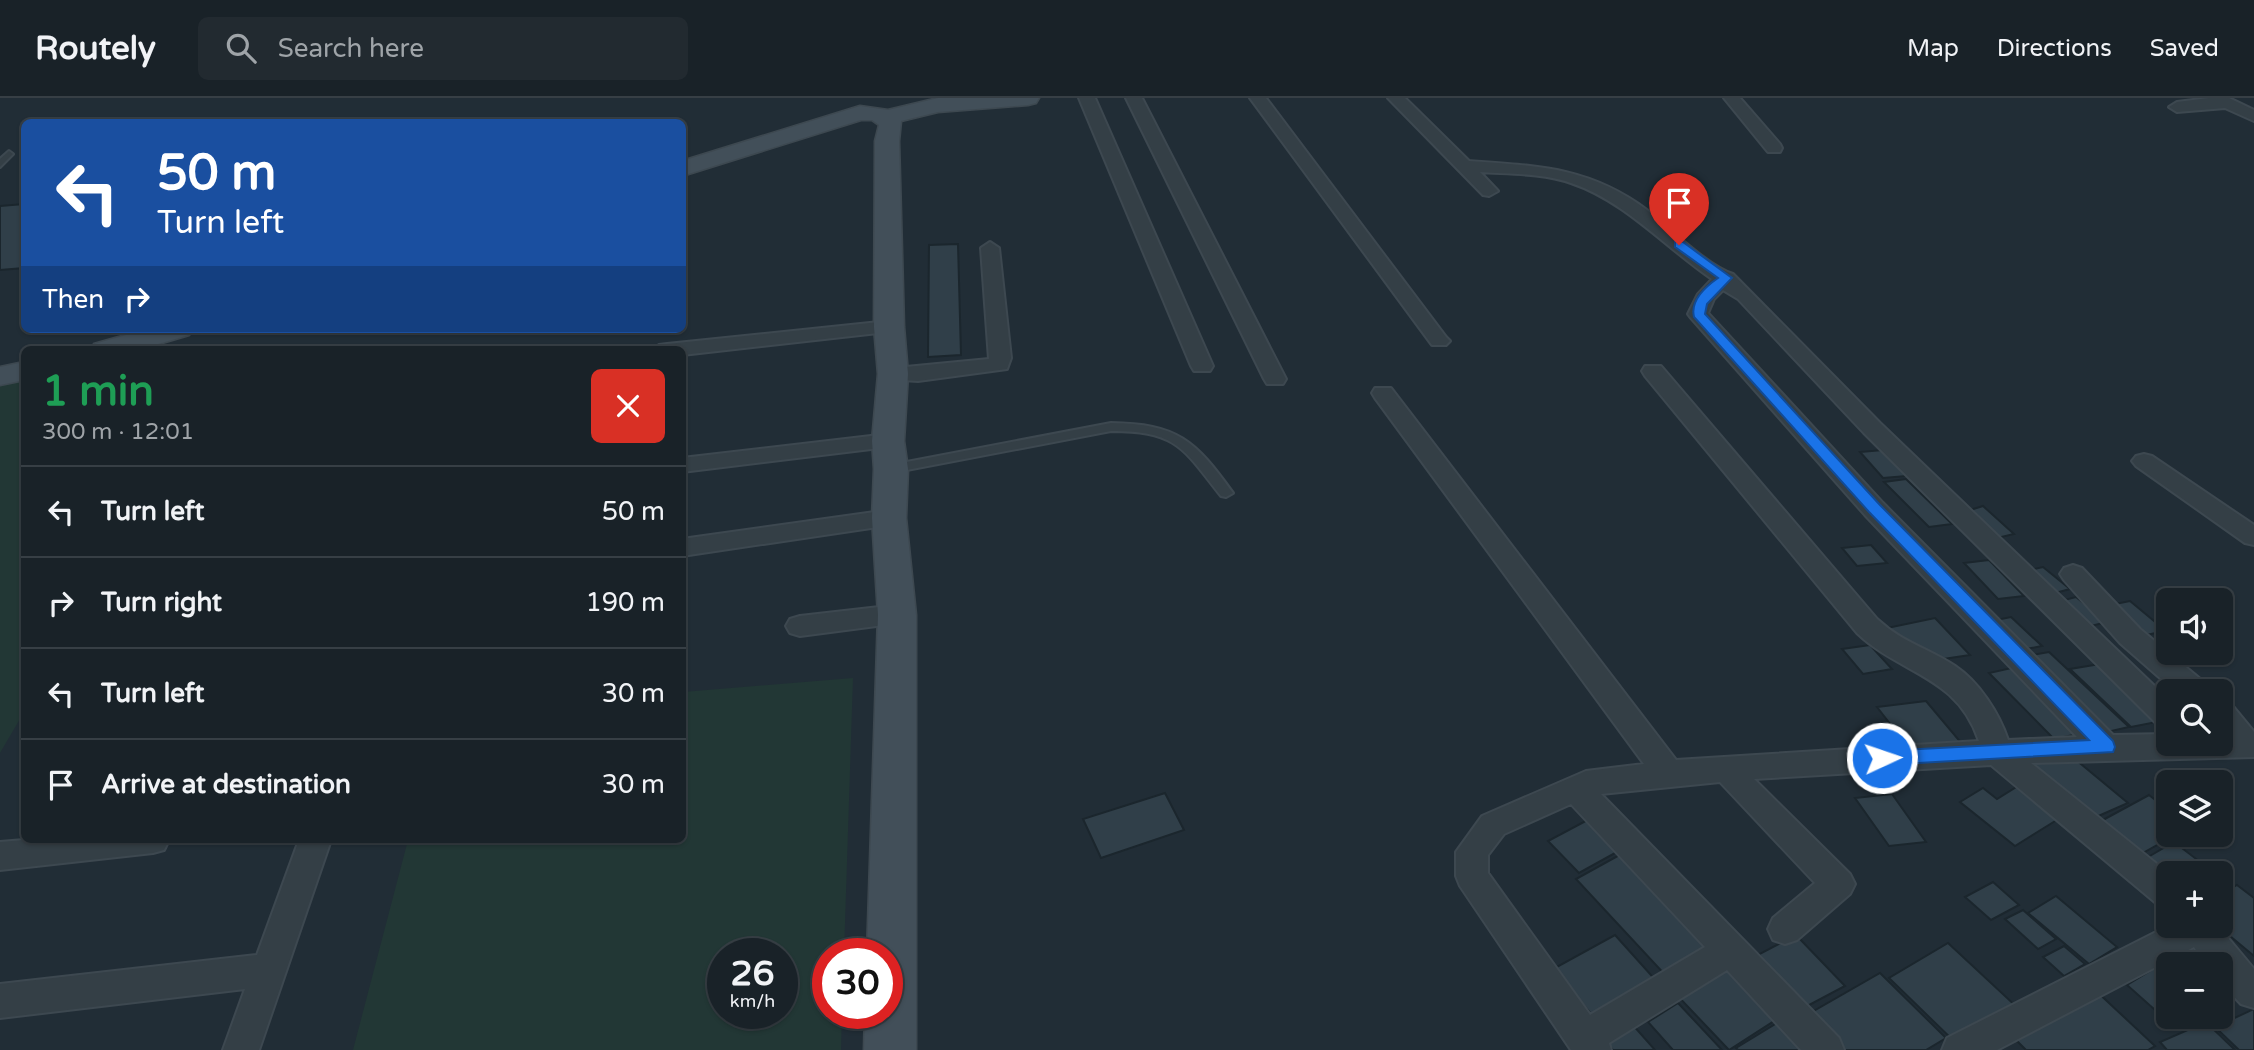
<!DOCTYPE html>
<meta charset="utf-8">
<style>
:root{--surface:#192228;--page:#222a30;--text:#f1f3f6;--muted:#9fa4a8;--line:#373f45}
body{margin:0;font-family:"Varela Round",sans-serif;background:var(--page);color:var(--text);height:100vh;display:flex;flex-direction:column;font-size:26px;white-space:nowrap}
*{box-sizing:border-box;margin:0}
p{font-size:23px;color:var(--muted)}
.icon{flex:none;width:38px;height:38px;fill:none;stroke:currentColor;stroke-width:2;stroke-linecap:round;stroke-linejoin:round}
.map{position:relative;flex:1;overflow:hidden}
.side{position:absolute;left:21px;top:248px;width:665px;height:497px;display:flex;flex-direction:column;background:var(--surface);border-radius:10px;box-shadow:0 2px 5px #0004,0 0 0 2px var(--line)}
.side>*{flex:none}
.top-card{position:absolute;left:21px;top:21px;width:665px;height:214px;border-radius:10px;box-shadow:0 2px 5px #0004,0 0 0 2px var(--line);background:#1a4fa0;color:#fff;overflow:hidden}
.controls{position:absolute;left:2156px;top:490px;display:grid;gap:14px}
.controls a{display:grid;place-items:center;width:77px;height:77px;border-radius:10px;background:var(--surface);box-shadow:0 2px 5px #0004,0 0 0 2px var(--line);font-size:35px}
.speed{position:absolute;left:707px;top:840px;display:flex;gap:14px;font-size:35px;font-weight:700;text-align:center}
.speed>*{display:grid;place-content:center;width:91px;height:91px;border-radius:50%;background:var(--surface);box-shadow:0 2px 5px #0004,0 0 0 2px var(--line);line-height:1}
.speed small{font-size:18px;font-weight:400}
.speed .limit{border:10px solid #d22;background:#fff;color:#111}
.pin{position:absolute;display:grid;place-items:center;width:60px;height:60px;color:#fff;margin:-72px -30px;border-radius:50% 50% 50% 0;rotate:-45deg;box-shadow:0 0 7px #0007}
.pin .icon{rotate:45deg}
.me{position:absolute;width:77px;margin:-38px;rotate:87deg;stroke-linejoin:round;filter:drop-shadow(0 0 5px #0008)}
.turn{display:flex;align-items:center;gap:24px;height:147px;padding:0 21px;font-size:32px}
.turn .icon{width:91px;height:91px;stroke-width:2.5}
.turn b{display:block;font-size:49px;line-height:60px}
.then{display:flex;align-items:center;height:66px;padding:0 21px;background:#0003;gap:14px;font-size:26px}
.round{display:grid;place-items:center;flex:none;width:74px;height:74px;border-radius:10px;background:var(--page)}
.overview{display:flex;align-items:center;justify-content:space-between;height:119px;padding:0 21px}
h1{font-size:42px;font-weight:800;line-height:52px;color:#1e9e55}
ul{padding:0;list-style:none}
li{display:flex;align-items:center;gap:21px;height:91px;padding:0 21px;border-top:2px solid var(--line)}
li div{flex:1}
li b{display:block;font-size:26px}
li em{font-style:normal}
header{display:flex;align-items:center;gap:42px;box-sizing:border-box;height:98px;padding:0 35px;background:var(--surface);border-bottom:2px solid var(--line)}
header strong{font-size:33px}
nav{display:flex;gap:38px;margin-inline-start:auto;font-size:24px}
.search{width:490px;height:63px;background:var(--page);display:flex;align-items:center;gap:18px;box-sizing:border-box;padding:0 24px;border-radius:10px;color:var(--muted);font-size:26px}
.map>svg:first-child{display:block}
.green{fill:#223735;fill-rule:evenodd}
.building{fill:#303f49;stroke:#1b262d;stroke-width:2}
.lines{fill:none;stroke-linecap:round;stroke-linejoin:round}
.lane-casing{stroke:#3d4850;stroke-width:4}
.street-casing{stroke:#3d4850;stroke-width:4}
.secondary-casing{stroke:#3d4850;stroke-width:3}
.lane{fill:#343f46;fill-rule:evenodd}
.street{fill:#343f46;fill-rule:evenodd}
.secondary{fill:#424f59;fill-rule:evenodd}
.route{fill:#1a73e8;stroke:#114b97;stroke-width:2}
</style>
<header>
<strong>Routely</strong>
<div class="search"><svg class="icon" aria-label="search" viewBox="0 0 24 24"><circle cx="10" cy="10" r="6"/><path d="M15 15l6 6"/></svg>Search here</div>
<nav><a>Map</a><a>Directions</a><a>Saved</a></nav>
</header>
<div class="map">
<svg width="2254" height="952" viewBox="0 0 2254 952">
<rect width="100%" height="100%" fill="#212d36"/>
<g class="green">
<path d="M 24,279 L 24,614 L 0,655 L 0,283 Z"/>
<path d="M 853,580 L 844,856 L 828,856 L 828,915 L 842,915 L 841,952 L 353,952 L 408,742 L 682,742 L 683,594 ZM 723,856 L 782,856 L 782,915 L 723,915 Z"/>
</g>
<g class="building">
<path d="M 24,106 L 24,170 L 0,172 L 0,108 Z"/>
<path d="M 958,146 L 961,257 L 928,259 L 929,147 Z"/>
<path d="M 1883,352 L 1907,378 L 1883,380 L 1860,354 Z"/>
<path d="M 1906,381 L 1952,426 L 1929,429 L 1884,384 Z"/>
<path d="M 1983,408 L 2014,436 L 1993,441 L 1964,414 Z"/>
<path d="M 1871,447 L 1887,465 L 1857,468 L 1842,450 Z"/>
<path d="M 1989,462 L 2024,498 L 1998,501 L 1964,465 Z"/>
<path d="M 2043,469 L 2070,491 L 2048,497 L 2021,474 Z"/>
<path d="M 2076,499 L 2107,524 L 2087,529 L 2056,504 Z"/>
<path d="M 2130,503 L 2166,533 L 2141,538 L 2105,508 Z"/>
<path d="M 2011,519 L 2042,548 L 2021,552 L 1991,523 Z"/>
<path d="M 1935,520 L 1970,557 L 1930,563 L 1887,530 Z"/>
<path d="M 2168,542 L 2168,555 L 2194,555 L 2205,564 L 2177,570 L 2148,546 Z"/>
<path d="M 1870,547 L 1892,571 L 1863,576 L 1842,551 Z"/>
<path d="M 2049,554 L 2129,629 L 2107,634 L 2027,558 Z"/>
<path d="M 2106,565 L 2167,622 L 2131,629 L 2070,571 Z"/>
<path d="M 2016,569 L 2083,635 L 2054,641 L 1989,575 Z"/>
<path d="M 1926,603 L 1963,647 L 1912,654 L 1877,609 Z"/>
<path d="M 2064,652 L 2128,705 L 2087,723 L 2023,669 Z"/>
<path d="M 2018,688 L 2060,720 L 2015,748 L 1960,704 L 1983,690 L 1997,701 Z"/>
<path d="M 1165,695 L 1184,732 L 1101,760 L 1083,721 Z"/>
<path d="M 1892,696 L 1926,744 L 1889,748 L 1855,700 Z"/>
<path d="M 2149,697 L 2168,712 L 2168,737 L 2175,737 L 2132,761 L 2090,729 Z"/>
<path d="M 1595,718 L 1626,749 L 1579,775 L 1548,743 Z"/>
<path d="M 2174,744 L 2208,770 L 2199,775 L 2168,775 L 2168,791 L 2136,766 Z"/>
<path d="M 1623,755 L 1717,850 L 1668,880 L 1576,781 Z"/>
<path d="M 1993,784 L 2019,807 L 1991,822 L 1965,799 Z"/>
<path d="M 2237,787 L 2254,800 L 2254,858 L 2218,828 L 2221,828 L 2221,796 Z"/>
<path d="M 2056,798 L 2117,849 L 2089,866 L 2028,815 Z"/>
<path d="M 2023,812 L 2056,841 L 2038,851 L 2005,821 Z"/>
<path d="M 1615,837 L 1660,887 L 1598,924 L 1553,871 Z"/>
<path d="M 1796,837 L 1845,888 L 1796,914 L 1748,862 Z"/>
<path d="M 1948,845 L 2019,911 L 1960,949 L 1889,880 Z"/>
<path d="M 2064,848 L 2085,866 L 2064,878 L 2043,859 Z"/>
<path d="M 1726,861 L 1782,918 L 1729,952 L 1673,893 Z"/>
<path d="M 2155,870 L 2168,882 L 2168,917 L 2164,920 L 2127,887 Z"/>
<path d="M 1880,875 L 1946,940 L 1926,952 L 1837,952 L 1805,918 Z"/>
<path d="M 2094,891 L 2155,948 L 2148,952 L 2026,952 L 2011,937 Z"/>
<path d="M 1678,905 L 1722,952 L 1673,952 L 1648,924 Z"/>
<path d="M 2254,911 L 2254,952 L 2239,952 L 2215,929 Z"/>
<path d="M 1785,920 L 1815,952 L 1738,952 L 1736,950 Z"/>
<path d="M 2206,924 L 2235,952 L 2167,952 L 2160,944 Z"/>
<path d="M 1632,926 L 1655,952 L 1613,952 L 1605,942 Z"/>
</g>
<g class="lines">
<g class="lane-casing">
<g id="lane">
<path d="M 9,53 L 13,56 L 0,69 L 0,61 Z"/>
<path d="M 1111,325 C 1177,326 1195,342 1233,395 L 1226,399 L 1221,398 C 1183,350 1177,333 1111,333 L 891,375 L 885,371 L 891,367 Z"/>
</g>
</g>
<g class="street-casing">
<g id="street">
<path d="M 1079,0 L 1095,0 L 1213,268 L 1210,273 L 1194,273 L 1191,268 Z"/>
<path d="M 1126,0 L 1142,0 L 1286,281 L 1283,286 L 1267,286 L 1264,281 Z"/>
<path d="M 1250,0 L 1266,0 L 1446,239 L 1450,243 L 1446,247 L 1432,247 Z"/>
<path d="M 1388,0 L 1405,0 L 1469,63 C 1538,68 1589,69 1647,112 C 1668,129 1709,169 1733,176 L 1880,325 L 2168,601 L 2168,630 L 2158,627 L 1864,335 L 1738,201 L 1723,192 L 1714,201 L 1708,215 L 1883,405 L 2113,637 L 2168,636 L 2168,646 L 2221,646 L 2221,603 L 2231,606 L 2254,634 L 2254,659 L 2031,665 L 2168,775 L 2168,809 L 2156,805 L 1991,667 L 1754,681 L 1850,776 L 1855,786 L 1850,796 L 1797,842 L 1785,846 L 1773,842 L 1768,831 L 1773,820 L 1815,785 L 1720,684 L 1601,696 L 1839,940 L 1844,952 L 1801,952 L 1727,872 L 1609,945 L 1611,952 L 1571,952 L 1460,788 L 1456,778 L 1456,754 L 1482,718 L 1586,673 L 1644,666 L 1375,300 L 1372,295 L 1375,290 L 1391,290 L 1676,662 L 1979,643 C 1957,577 1901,577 1857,535 L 1645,278 L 1642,273 L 1645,268 L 1661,268 L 1877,521 C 1903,545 1928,550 1955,568 C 1979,584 1999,615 2008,642 L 2077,639 L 1865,417 L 1691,220 L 1688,216 L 1698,196 L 1712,181 C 1665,149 1625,103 1571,85 C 1542,75 1510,76 1480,74 L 1498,93 L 1489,98 L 1483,97 ZM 1571,706 L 1705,849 L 1590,917 L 1488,775 L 1488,757 L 1504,736 Z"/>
<path d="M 1724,0 L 1740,0 L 1780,46 L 1782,50 L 1780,54 L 1768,54 Z"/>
<path d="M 2209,0 L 2229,0 L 2254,12 L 2254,23 L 2225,10 L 2177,14 L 2169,9 L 2177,4 Z"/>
<path d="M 990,144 L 999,150 L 1011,260 L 1007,271 L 918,283 L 885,281 L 882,276 L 885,271 L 989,261 L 981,150 Z"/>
<path d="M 889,223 L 896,225 L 899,229 L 896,233 L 682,257 L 682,252 L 656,252 L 659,247 L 667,246 Z"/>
<path d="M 888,336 L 896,338 L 900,343 L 896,348 L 682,374 L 682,360 Z"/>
<path d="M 2144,356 L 2152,358 L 2254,427 L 2254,447 L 2245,445 L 2136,368 L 2132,363 L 2136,358 Z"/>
<path d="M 889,412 L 898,414 L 901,420 L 898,426 L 682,458 L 682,441 Z"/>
<path d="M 2073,467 L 2082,470 L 2140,531 L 2205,585 L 2209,593 L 2175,593 L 2120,545 L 2064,482 L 2060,476 L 2064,470 Z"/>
<path d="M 897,507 L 907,510 L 911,517 L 907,524 L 800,538 L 790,535 L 786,528 L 790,521 L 800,518 Z"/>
<path d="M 24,742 L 169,742 L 164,752 L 153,755 L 0,772 L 0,744 Z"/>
<path d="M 299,742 L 331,742 L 259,952 L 223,952 L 245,891 L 0,920 L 0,886 L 257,857 Z"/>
<path d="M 2168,828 L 2218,828 L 2254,871 L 2254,910 L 2241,906 L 2221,885 L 2221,866 L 2205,866 L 2194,849 L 1997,952 L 1942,952 L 1947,940 Z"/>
</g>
</g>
<g class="secondary-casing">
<g id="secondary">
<path d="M 938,0 L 1039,0 L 1036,5 L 1028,7 L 938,14 L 901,23 L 899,43 L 904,229 L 908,276 L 904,343 L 908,371 L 906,420 L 916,517 L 916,952 L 864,952 L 865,915 L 887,915 L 887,856 L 867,856 L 878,517 L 872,420 L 874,371 L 872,343 L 878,276 L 874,229 L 875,43 L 879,27 L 872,22 L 861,22 L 682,78 L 682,63 L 860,8 L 888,12 Z"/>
<path d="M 147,231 L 194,231 L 189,237 L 138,252 L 90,252 L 94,246 Z"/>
<path d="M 24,264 L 24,282 L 0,287 L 0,269 Z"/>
</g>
</g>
<use href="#lane" class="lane"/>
<use href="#street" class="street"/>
<use href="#secondary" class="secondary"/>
</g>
<path class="route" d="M 1675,144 L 1683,144 L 1732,180 L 1707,206 L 1705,216 L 1880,407 L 2113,643 L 2115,649 L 2113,654 L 1882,667 L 1875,665 L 1873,660 L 1875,655 L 1882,653 L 2089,642 L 1869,414 L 1694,219 C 1690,203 1705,189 1718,180 L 1675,149 Z"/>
</svg>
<div class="controls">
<a><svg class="icon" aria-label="sound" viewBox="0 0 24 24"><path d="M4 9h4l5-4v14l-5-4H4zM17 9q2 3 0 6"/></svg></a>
<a><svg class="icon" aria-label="search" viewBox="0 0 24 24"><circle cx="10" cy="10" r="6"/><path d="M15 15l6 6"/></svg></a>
<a><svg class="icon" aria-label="layers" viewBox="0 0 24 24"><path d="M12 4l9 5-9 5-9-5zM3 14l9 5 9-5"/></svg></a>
<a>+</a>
<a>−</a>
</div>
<div class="speed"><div>26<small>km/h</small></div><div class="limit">30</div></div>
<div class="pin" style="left:1679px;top:147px;background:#d93025"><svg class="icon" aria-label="arrive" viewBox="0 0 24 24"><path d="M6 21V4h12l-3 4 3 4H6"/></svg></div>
<svg class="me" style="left:1882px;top:660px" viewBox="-20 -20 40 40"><circle r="17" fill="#1a73e8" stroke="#fff" stroke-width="3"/><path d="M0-11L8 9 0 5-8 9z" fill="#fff"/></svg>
<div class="top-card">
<div class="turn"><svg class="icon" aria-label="left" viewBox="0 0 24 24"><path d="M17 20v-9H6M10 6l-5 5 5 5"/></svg><div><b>50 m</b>Turn left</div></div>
<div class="then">Then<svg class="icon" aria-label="right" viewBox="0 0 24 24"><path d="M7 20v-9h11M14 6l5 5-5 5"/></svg></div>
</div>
<section class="side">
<div class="overview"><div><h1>1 min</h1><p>300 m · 12:01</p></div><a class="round" style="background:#d93025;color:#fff"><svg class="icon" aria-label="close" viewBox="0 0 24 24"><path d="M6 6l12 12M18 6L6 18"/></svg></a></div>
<ul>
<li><svg class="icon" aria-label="left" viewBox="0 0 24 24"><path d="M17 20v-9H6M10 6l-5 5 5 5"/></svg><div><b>Turn left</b></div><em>50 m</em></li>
<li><svg class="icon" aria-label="right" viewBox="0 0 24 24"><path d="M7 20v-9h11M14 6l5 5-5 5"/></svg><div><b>Turn right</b></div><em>190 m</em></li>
<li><svg class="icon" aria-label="left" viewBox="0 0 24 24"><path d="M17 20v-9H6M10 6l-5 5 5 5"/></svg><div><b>Turn left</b></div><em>30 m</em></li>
<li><svg class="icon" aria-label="arrive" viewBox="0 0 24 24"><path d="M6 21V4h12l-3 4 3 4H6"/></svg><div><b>Arrive at destination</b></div><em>30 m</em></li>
</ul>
</section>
</div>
